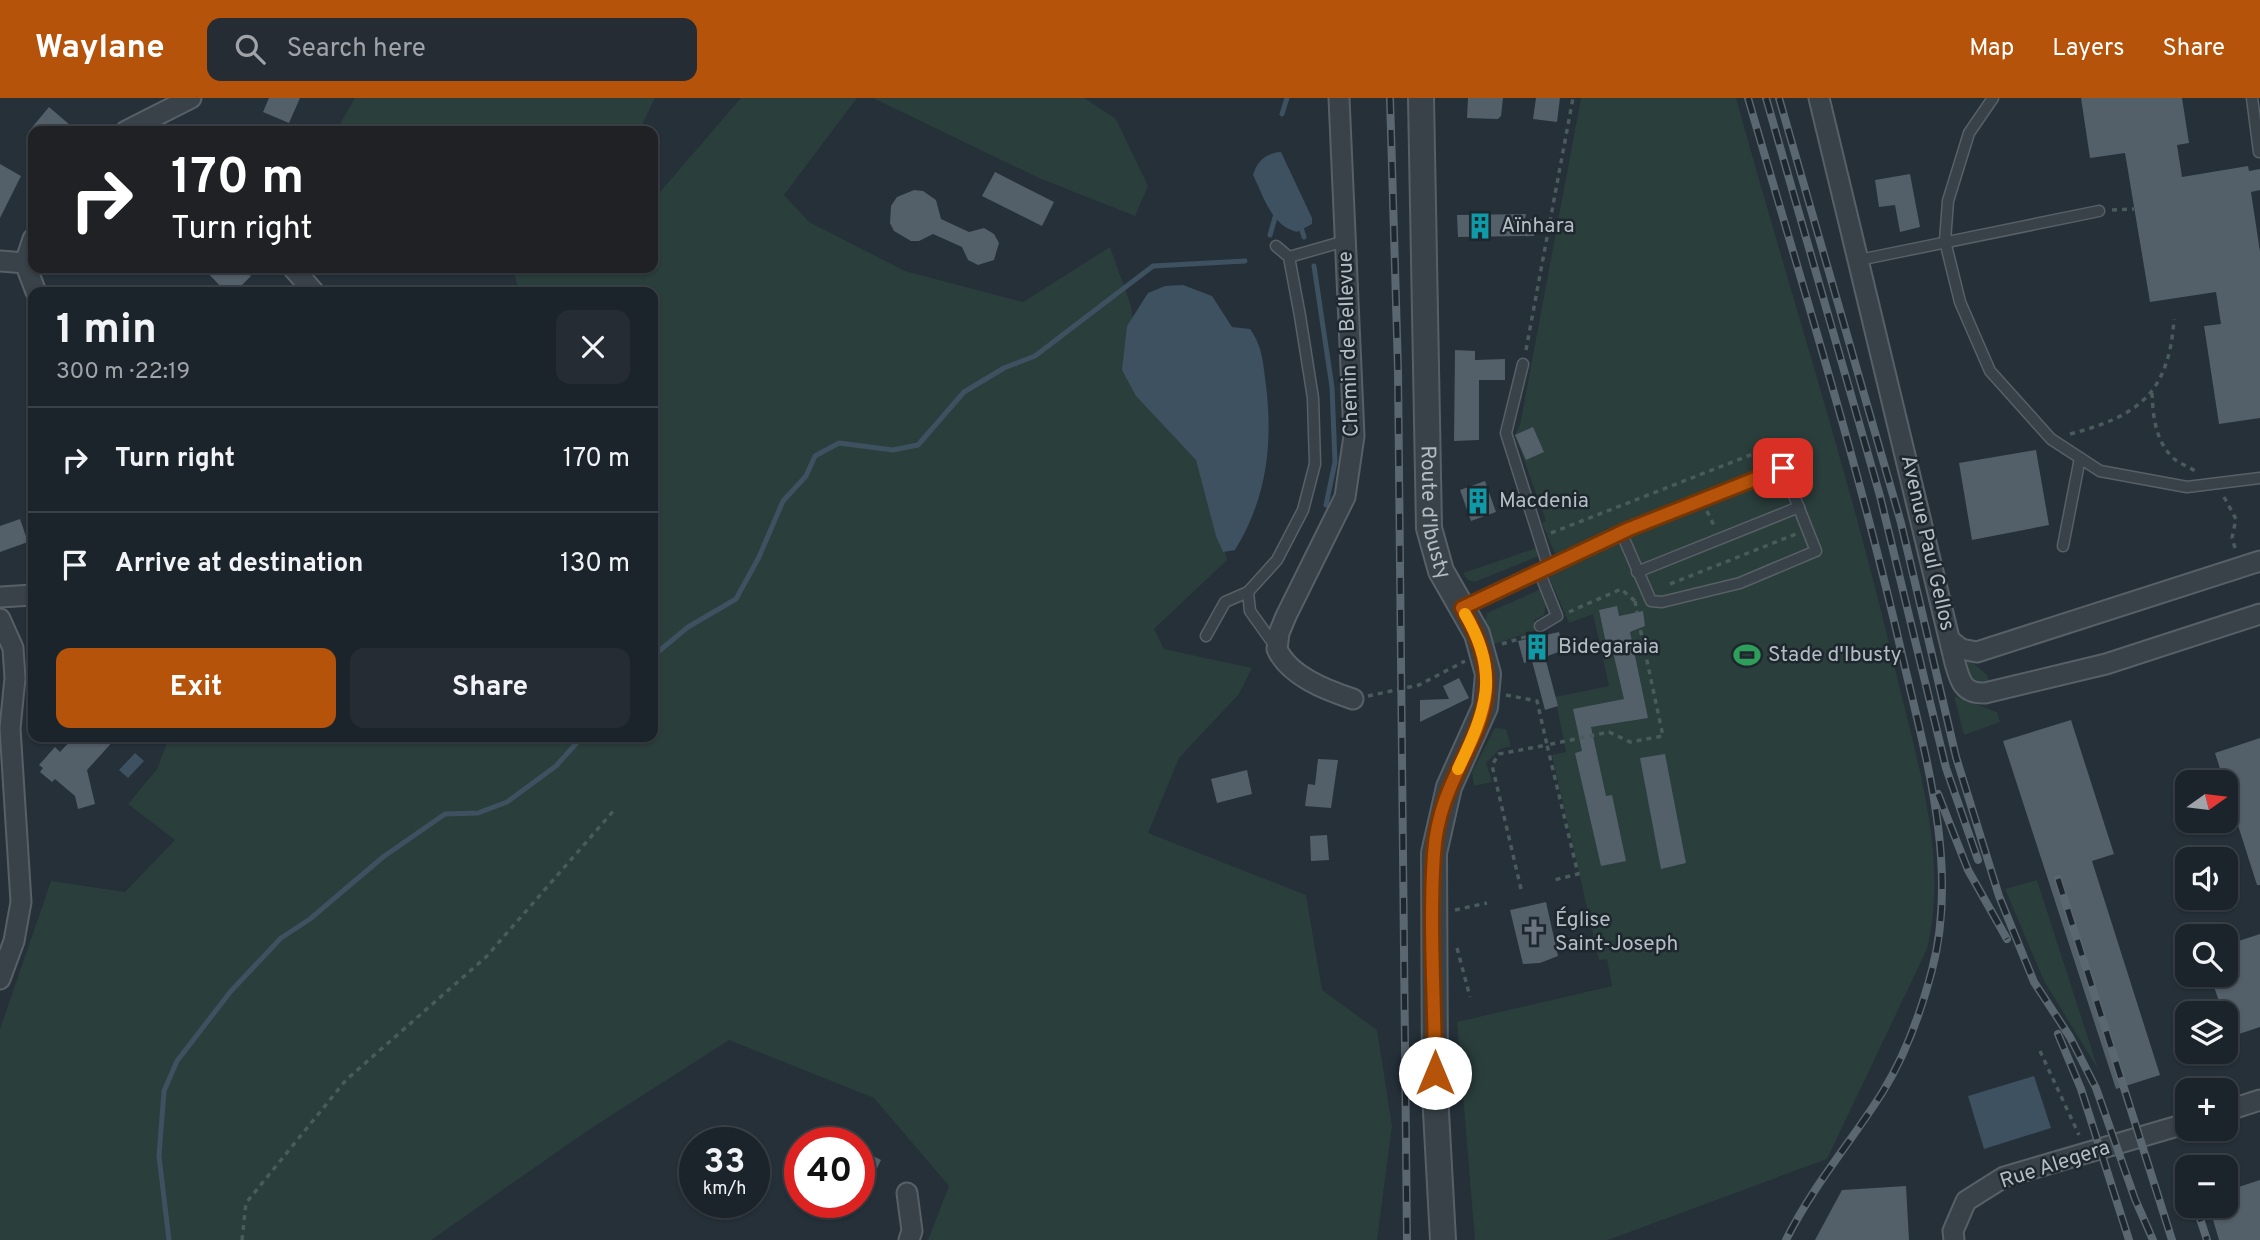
<!DOCTYPE html>
<meta charset="utf-8">
<style>
:root{--surface:#1c242b;--page:#252c33;--text:#f1f3f6;--muted:#a0a4a9;--line:#3a4147;--accent:#b45309}
body{margin:0;font-family:Overpass,sans-serif;background:var(--page);color:var(--text);height:100vh;display:flex;flex-direction:column;font-size:26px;white-space:nowrap}
*{box-sizing:border-box;margin:0}
p{font-size:23px;color:var(--muted)}
.icon{flex:none;width:38px;height:38px;fill:none;stroke:currentColor;stroke-width:2;stroke-linecap:round;stroke-linejoin:round}
.map{position:relative;flex:1;overflow:hidden}
.sheet{position:absolute;left:28px;top:189px;width:630px;height:455px;display:flex;flex-direction:column;background:var(--surface);border-radius:14px;box-shadow:0 2px 5px #0004,0 0 0 2px var(--line)}
.sheet>*{flex:none}
.banner{position:absolute;left:28px;top:28px;width:630px;height:147px;border-radius:14px;box-shadow:0 2px 5px #0004,0 0 0 2px var(--line);background:#202124;color:#fff;overflow:hidden}
.needle{width:46px;rotate:76deg}
.buttons{position:absolute;left:2175px;top:672px;display:grid;gap:14px}
.buttons a{display:grid;place-items:center;width:63px;height:63px;border-radius:14px;background:var(--surface);box-shadow:0 2px 5px #0004,0 0 0 2px var(--line);font-size:35px}
.speed{position:absolute;left:679px;top:1029px;display:flex;gap:14px;font-size:35px;font-weight:700;text-align:center}
.speed>*{display:grid;place-content:center;width:91px;height:91px;border-radius:50%;background:var(--surface);box-shadow:0 2px 5px #0004,0 0 0 2px var(--line);line-height:1}
.speed small{font-size:18px;font-weight:400}
.speed .limit{border:10px solid #d22;background:#fff;color:#111}
.pin{position:absolute;display:grid;place-items:center;width:60px;height:60px;color:#fff;margin:-30px;border-radius:14px;box-shadow:0 4px 10px #0006}
.me{position:absolute;width:77px;margin:-38px;rotate:0deg;stroke-linejoin:round;filter:drop-shadow(0 0 5px #0008)}
.turn{display:flex;align-items:center;gap:24px;height:147px;padding:0 28px;font-size:32px}
.turn .icon{width:91px;height:91px;stroke-width:2.5}
.turn b{display:block;font-size:49px;line-height:60px}
.round{display:grid;place-items:center;flex:none;width:74px;height:74px;border-radius:14px;background:var(--page)}
.overview{display:flex;align-items:center;justify-content:space-between;height:119px;padding:0 28px}
h1{font-size:42px;font-weight:700;line-height:52px}
.button{display:flex;gap:14px;margin-top:auto;padding:14px 28px}
.button a{flex:1;height:80px;border-radius:14px;background:var(--accent);color:#fff;font-size:28px;font-weight:700;line-height:80px;text-align:center}
.button a+a{background:var(--page);color:var(--text)}
ul{padding:0;list-style:none}
li{display:flex;align-items:center;gap:21px;height:105px;padding:0 28px;border-top:2px solid var(--line)}
li div{flex:1}
li b{display:block;font-size:26px}
li em{font-style:normal}
header{display:flex;align-items:center;gap:42px;box-sizing:border-box;height:98px;padding:0 35px;background:var(--accent);color:#fff}
header strong{font-size:33px}
nav{display:flex;gap:38px;margin-inline-start:auto;font-size:24px}
.search{width:490px;height:63px;background:var(--page);display:flex;align-items:center;gap:18px;box-sizing:border-box;padding:0 24px;border-radius:14px;color:var(--muted);font-size:26px}
.map>svg:first-child{display:block}
.green{fill:#2a3e3b}
.water{fill:#3d5160}
.lines{fill:none;stroke-linecap:round;stroke-linejoin:round}
.stream{stroke:#3d5160;stroke-width:5}
.building{fill:#535f69}
.service-casing{stroke:#576067;stroke-width:13}
.minor-casing{stroke:#576067;stroke-width:23}
.tertiary-casing{stroke:#576067;stroke-width:28}
.path{stroke:#495b5a;stroke-width:3.5;stroke-dasharray:5 5;stroke-linecap:butt}
.service{stroke:#394249;stroke-width:10}
.minor{stroke:#394249;stroke-width:19}
.tertiary{stroke:#394249;stroke-width:24}
.rail-casing{stroke:#5b6770;stroke-width:8}
.rail{stroke:#1e272e;stroke-width:5;stroke-dasharray:16;stroke-linecap:butt}
.route-casing{stroke:#753606;stroke-width:18}
.route{stroke:#b45309;stroke-width:12}
.slow{stroke:#f59e0b;stroke-width:12}
.labels{text-anchor:middle;dominant-baseline:central;stroke-width:5;stroke-linejoin:round;paint-order:stroke}
.poi-label{font-size:21px;fill:#b4bdc5;stroke:#1e272e;text-anchor:start}
.street-label{font-size:21px;fill:#b4bdc5;stroke:#1e272e}
</style>
<header>
<strong>Waylane</strong>
<div class="search"><svg class="icon" aria-label="search" viewBox="0 0 24 24"><circle cx="10" cy="10" r="6"/><path d="M15 15l6 6"/></svg>Search here</div>
<nav><a>Map</a><a>Layers</a><a>Share</a></nav>
</header>
<div class="map">
<svg width="2260" height="1142" viewBox="0 0 2260 1142">
<rect width="100%" height="100%" fill="#253039"/>
<g class="green">
<path d="M 355,0 L 655,0 L 639,33 L 336,33 Z"/>
<path d="M 741,0 L 857,0 L 784,97 L 809,124 L 905,173 L 1023,204 L 1110,149 L 1131,208 L 1142,288 L 1205,359 L 1227,462 L 1154,531 L 1164,551 L 1252,570 L 1239,596 L 1179,660 L 1148,735 L 1306,797 L 1322,892 L 1377,932 L 1392,1028 L 1377,1142 L 928,1142 L 949,1088 L 874,1000 L 729,942 L 587,1033 L 431,1142 L 0,1142 L 0,931 L 51,783 L 125,794 L 175,742 L 128,706 L 157,671 L 169,640 L 653,639 L 653,194 L 519,194 L 513,170 L 653,170 L 653,102 Z"/>
<path d="M 873,0 L 1084,0 L 1116,21 L 1148,88 L 1135,118 L 1039,80 Z"/>
<path d="M 1581,0 L 1736,0 C 1789,192 1851,381 1896,575 C 1917,663 1949,760 1927,851 L 1827,1061 L 1608,1142 L 1475,1142 L 1457,924 L 1612,888 L 1607,861 L 1599,862 L 1552,657 L 1566,654 L 1555,599 L 1609,588 L 1593,516 L 1569,525 L 1549,479 L 1562,472 L 1542,425 L 1546,423 L 1515,337 L 1520,327 Z"/>
<path d="M 1539,449 L 1541,457 L 1475,484 L 1468,482 L 1463,475 Z"/>
<path d="M 1541,491 L 1546,506 L 1544,517 L 1534,522 L 1537,532 L 1494,546 L 1485,524 L 1487,515 Z"/>
<path d="M 1959,553 L 1987,577 L 1991,589 L 1973,590 Z"/>
<path d="M 1954,598 L 1997,614 L 2000,624 L 1964,637 Z"/>
<path d="M 1495,630 L 1506,631 L 1511,648 L 1500,651 L 1486,665 L 1492,684 L 1474,688 L 1472,674 Z"/>
<path d="M 2037,782 L 2098,971 L 2044,883 L 2005,791 Z"/>
</g>
<g class="water">
<path d="M 1281,54 L 1312,120 L 1312,126 L 1297,134 C 1271,127 1264,99 1253,77 C 1257,63 1266,55 1281,54 Z"/>
<path d="M 1183,187 L 1212,198 L 1232,229 L 1250,231 C 1263,249 1263,266 1266,287 C 1273,346 1267,400 1235,452 L 1223,454 L 1216,438 L 1196,362 L 1136,298 L 1122,272 L 1127,228 L 1148,195 L 1165,188 Z"/>
<path d="M 135,655 L 144,663 L 128,680 L 119,672 Z"/>
<path d="M 2034,978 L 2051,1030 L 1984,1051 L 1968,998 Z"/>
</g>
<g class="lines">
<g class="stream">
<path d="M 1282,16 L 1287,0"/>
<path d="M 1300,126 L 1304,139"/>
<path d="M 1270,137 L 1276,116"/>
<path d="M 1314,168 L 1332,289 L 1335,364 L 1326,407"/>
<path d="M 653,558 L 688,529 L 736,501 L 759,459 L 783,403 L 806,378 L 815,358 L 839,345 L 893,352 L 918,347 L 964,294 L 1004,270 L 1035,258 L 1153,168 L 1245,163"/>
<path d="M 169,1142 L 159,1058 L 164,993 L 177,963 L 231,893 L 281,840 L 310,821 L 383,759 L 445,716 L 478,715 L 507,704 L 556,668 L 582,639"/>
</g>
</g>
<g class="building">
<path d="M 269,0 L 300,0 L 289,25 L 263,14 Z"/>
<path d="M 1468,0 L 1503,0 L 1501,18 L 1498,21 L 1467,20 Z"/>
<path d="M 1536,0 L 1560,0 L 1557,24 L 1533,21 Z"/>
<path d="M 2081,0 L 2182,0 L 2189,45 L 2177,47 L 2182,79 L 2248,68 L 2249,73 L 2260,71 L 2260,92 L 2251,94 L 2260,154 L 2260,320 L 2219,326 L 2204,228 L 2221,226 L 2216,194 L 2150,204 L 2125,55 L 2090,60 Z"/>
<path d="M 49,9 L 77,33 L 29,33 Z"/>
<path d="M 0,66 L 21,78 L 0,120 Z"/>
<path d="M 995,74 L 1054,104 L 1042,128 L 982,98 Z"/>
<path d="M 1910,76 L 1920,129 L 1900,134 L 1895,107 L 1879,109 L 1875,82 Z"/>
<path d="M 914,92 L 923,93 L 936,102 L 941,121 L 969,134 L 984,130 L 994,136 L 999,145 L 994,162 L 978,167 L 968,162 L 962,149 L 933,136 L 919,143 L 911,143 L 894,133 L 890,125 L 891,108 L 897,99 Z"/>
<path d="M 1526,116 L 1525,121 L 1534,121 L 1534,138 L 1458,139 L 1457,117 Z"/>
<path d="M 203,170 L 243,170 L 251,178 L 235,194 L 226,194 Z"/>
<path d="M 1455,252 L 1475,253 L 1475,262 L 1505,261 L 1505,282 L 1479,282 L 1479,342 L 1454,343 Z"/>
<path d="M 1533,329 L 1544,354 L 1526,362 L 1515,337 Z"/>
<path d="M 2036,352 L 2049,427 L 1972,442 L 1959,365 Z"/>
<path d="M 1485,383 L 1496,414 L 1471,423 L 1460,392 Z"/>
<path d="M 20,421 L 28,444 L 0,454 L 0,428 Z"/>
<path d="M 1617,508 L 1619,518 L 1643,513 L 1645,528 L 1630,534 L 1648,620 L 1591,629 L 1606,698 L 1612,697 L 1626,763 L 1601,768 L 1575,655 L 1582,653 L 1573,611 L 1624,601 L 1613,554 L 1608,555 L 1599,512 Z"/>
<path d="M 1559,534 L 1564,552 L 1545,559 L 1558,608 L 1545,612 L 1532,563 L 1524,565 L 1518,543 Z"/>
<path d="M 1459,580 L 1469,600 L 1420,624 L 1420,602 L 1449,601 L 1443,588 Z"/>
<path d="M 2071,622 L 2114,756 L 2092,763 L 2160,977 L 2116,991 L 2003,643 Z"/>
<path d="M 74,639 L 117,639 L 87,672 L 95,706 L 78,711 L 75,698 L 55,681 L 52,684 L 40,674 L 43,670 L 39,667 L 55,649 L 60,654 Z"/>
<path d="M 2260,640 L 2260,787 L 2257,787 L 2215,655 Z"/>
<path d="M 1665,656 L 1686,765 L 1661,771 L 1640,660 Z"/>
<path d="M 1318,661 L 1338,662 L 1331,710 L 1305,708 L 1308,686 L 1315,687 Z"/>
<path d="M 1247,672 L 1252,696 L 1217,705 L 1211,681 Z"/>
<path d="M 1327,737 L 1329,762 L 1311,763 L 1310,738 Z"/>
<path d="M 1546,804 L 1558,858 L 1540,865 L 1523,866 L 1510,812 Z"/>
<path d="M 2260,836 L 2260,929 L 2230,939 L 2226,915 L 2223,915 L 2210,877 L 2226,877 L 2226,847 Z"/>
<path d="M 859,1051 L 881,1062 L 859,1108 Z"/>
<path d="M 2260,1082 L 2260,1142 L 2219,1142 L 2209,1108 L 2226,1108 L 2226,1093 Z"/>
<path d="M 1906,1088 L 1909,1142 L 1815,1142 L 1842,1092 Z"/>
</g>
<g class="lines">
<g class="service-casing">
<g id="service">
<path d="M 1993,0 L 1969,35 L 1948,103 L 1945,143 L 1960,204 L 1990,273 L 2051,341 L 2100,373 L 2187,389 L 2260,380"/>
<path d="M 2252,0 L 2259,54"/>
<path d="M 1289,159 L 1345,143"/>
<path d="M 1859,162 L 2099,113"/>
<path d="M 1523,266 L 1506,335 L 1548,468"/>
<path d="M 2063,448 L 2080,360"/>
<path d="M 1539,473 L 1557,518 L 1540,528"/>
<path d="M 1637,474 L 1799,409"/>
<path d="M 1248,494 L 1250,513 L 1275,548"/>
<path d="M 1462,509 C 1485,495 1512,486 1536,474 C 1565,461 1593,447 1621,434 L 1628,431 L 1783,370 L 1816,453 L 1740,485 L 1662,504 L 1651,503 L 1621,434"/>
<path d="M 1206,538 L 1225,504 L 1248,494 L 1277,462 L 1303,412 L 1315,366 L 1313,300 L 1300,218 L 1289,159 L 1276,148"/>
</g>
</g>
<g class="minor-casing">
<g id="minor">
<path d="M 1339,0 L 1354,338 L 1345,399 L 1286,518 L 1279,535 L 1277,551 C 1289,578 1326,592 1353,601"/>
<path d="M 1819,0 L 1955,565 C 1960,583 1963,596 1985,595 L 2106,566 L 2260,516"/>
<path d="M 126,33 L 191,0"/>
<path d="M 0,163 L 25,165 L 33,141"/>
<path d="M 25,165 L 36,194"/>
<path d="M 293,170 L 314,194"/>
<path d="M 0,499 L 33,497"/>
<path d="M 0,521 L 13,550 L 15,580 L 10,630 L 21,804 L 14,843 L 0,881"/>
<path d="M 1951,543 L 1961,551 L 1977,554 L 2260,463"/>
<path d="M 2226,1013 L 2260,1002"/>
<path d="M 907,1095 L 912,1133 L 909,1142"/>
<path d="M 1954,1142 L 1953,1133 L 1966,1103 L 2004,1079 L 2188,1025"/>
</g>
</g>
<g class="tertiary-casing">
<g id="tertiary">
<path id="s1" d="M 1421,0 L 1429,430 L 1441,473 L 1477,536 L 1488,576 L 1485,609 L 1449,689 L 1434,755 L 1435,995 L 1443,1142"/>
</g>
</g>
<g class="path">
<path d="M 2112,112 L 2134,111"/>
<path d="M 1526,252 L 1573,0"/>
<path d="M 2152,295 C 2153,318 2155,342 2173,360 C 2180,366 2190,369 2198,375"/>
<path d="M 2070,336 C 2139,318 2169,295 2174,221"/>
<path d="M 2224,399 L 2236,421 L 2232,440 L 2236,453"/>
<path d="M 1707,413 L 1714,428"/>
<path d="M 1551,435 L 1781,345"/>
<path d="M 1670,486 L 1796,436"/>
<path d="M 1635,503 L 1637,515"/>
<path d="M 1569,514 L 1621,491 L 1635,503"/>
<path d="M 1502,546 L 1531,537"/>
<path d="M 1506,597 L 1537,603 L 1547,647 L 1609,634 L 1630,644 L 1663,638 L 1640,530"/>
<path d="M 1368,598 L 1419,587 L 1465,563"/>
<path d="M 1521,791 L 1492,667 L 1499,656 L 1547,647 L 1578,776 L 1554,782"/>
<path d="M 1455,812 L 1487,805"/>
<path d="M 1457,850 L 1470,899"/>
<path d="M 2040,953 L 2079,1037"/>
<path d="M 242,1142 L 246,1105 L 346,982 L 486,859 L 616,710"/>
</g>
<use href="#service" class="service"/>
<use href="#minor" class="minor"/>
<use href="#tertiary" class="tertiary"/>
<g class="rail-casing">
<g id="rail">
<path d="M 1390,0 L 1398,272 L 1407,1142"/>
<path d="M 1748,0 C 1802,186 1860,372 1903,561 C 1926,660 1959,770 1932,872 C 1921,914 1905,958 1882,995 C 1851,1044 1812,1089 1786,1142"/>
<path d="M 1766,0 L 1880,398 L 1946,670 L 1978,762"/>
<path d="M 1779,0 L 1901,425 L 1956,659 L 1999,798 L 2034,884 L 2070,939 L 2096,990 L 2135,1101 L 2153,1142"/>
<path d="M 1938,696 L 1968,772 L 2007,841"/>
<path d="M 2058,781 L 2172,1142"/>
<path d="M 2058,936 L 2081,991 L 2129,1142"/>
<path d="M 2187,1079 L 2188,1081"/>
<path d="M 2196,1108 L 2207,1142"/>
</g>
</g>
<use href="#rail" class="rail"/>
</g>
<g class="lines">
<g class="route-casing">
<path id="route" d="M 1435,975 C 1435,903 1429,828 1434,756 C 1440,652 1528,621 1462,510 L 1629,431 L 1783,370"/>
</g>
<use href="#route" class="route"/>
<path class="slow" d="M 1458,671 C 1486,612 1501,576 1465,516"/>
</g>
<defs>
<g id="building-bare" transform="scale(2.1)"><path d="M-4-6H4V6H1V3H-1V6H-4ZM-2.5-4.3h1.7v1.8h-1.7ZM.8-4.3h1.7v1.8H.8ZM-2.5-1h1.7V.8h-1.7ZM.8-1h1.7V.8H.8Z" fill="#0f9aa8" stroke="#1e272e" stroke-width="2.5" paint-order="stroke"/></g>
<g id="stadium-bare" transform="scale(2.1)"><path d="M0-5a6.5 5 0 1 0 0 10a6.5 5 0 1 0 0-10ZM-3.5-1.8h7v3.6h-7Z" fill="#2e9e5b" stroke="#1e272e" stroke-width="2.5" paint-order="stroke"/></g>
<g id="church-bare" transform="scale(2.1)"><path d="M-1.2-6h2.4v3.5h3.3v2.4h-3.3V6h-2.4V-.1h-3.3v-2.4h3.3Z" fill="#6b7280" stroke="#1e272e" stroke-width="2.5" paint-order="stroke"/></g>
</defs>
<g fill-rule="evenodd">
<use href="#building-bare" x="1480" y="128"/>
<use href="#building-bare" x="1478" y="403"/>
<use href="#building-bare" x="1537" y="549"/>
<use href="#stadium-bare" x="1747" y="557"/>
<use href="#church-bare" x="1534" y="834"/>
</g>
<g class="labels">
<g class="poi-label">
<text x="1501" y="128">Aïnhara</text>
<text x="1499" y="403">Macdenia</text>
<text x="1558" y="549">Bidegaraia</text>
<text x="1768" y="557">Stade d'Ibusty</text>
<text x="1555" y="822">Église<tspan x="1555" dy="24">Saint-Joseph</tspan></text>
</g>
<g class="street-label">
<text transform="translate(1349 246) rotate(-92)">Chemin de Bellevue</text>
<text stroke="none"><textPath href="#s1" startOffset="415">Route d'Ibusty</textPath></text>
<text transform="translate(1927 445) rotate(77)">Avenue Paul Gellos</text>
<text transform="translate(2055 1067) rotate(-18)">Rue Alegera</text>
</g>
</g>
</svg>
<div class="buttons">
<a><svg class="needle" viewBox="-14 -14 28 28"><path d="M0-13l5 13h-10z" fill="#e53935"/><path d="M0 13l5-13h-10z" fill="#a0a4a9"/></svg></a>
<a><svg class="icon" aria-label="sound" viewBox="0 0 24 24"><path d="M4 9h4l5-4v14l-5-4H4zM17 9q2 3 0 6"/></svg></a>
<a><svg class="icon" aria-label="search" viewBox="0 0 24 24"><circle cx="10" cy="10" r="6"/><path d="M15 15l6 6"/></svg></a>
<a><svg class="icon" aria-label="layers" viewBox="0 0 24 24"><path d="M12 4l9 5-9 5-9-5zM3 14l9 5 9-5"/></svg></a>
<a>+</a>
<a>−</a>
</div>
<div class="speed"><div>33<small>km/h</small></div><div class="limit">40</div></div>
<div class="pin" style="left:1783px;top:370px;background:#d93025"><svg class="icon" aria-label="arrive" viewBox="0 0 24 24"><path d="M6 21V4h12l-3 4 3 4H6"/></svg></div>
<svg class="me" style="left:1435px;top:975px" viewBox="-20 -20 40 40"><circle r="19" fill="#fff"/><path d="M0-13L10 11 0 6-10 11z" fill="#b45309"/></svg>
<div class="banner">
<div class="turn"><svg class="icon" aria-label="right" viewBox="0 0 24 24"><path d="M7 20v-9h11M14 6l5 5-5 5"/></svg><div><b>170 m</b>Turn right</div></div>
</div>
<section class="sheet">
<div class="overview"><div><h1>1 min</h1><p>300 m · 22:19</p></div><a class="round"><svg class="icon" aria-label="close" viewBox="0 0 24 24"><path d="M6 6l12 12M18 6L6 18"/></svg></a></div>
<ul>
<li><svg class="icon" aria-label="right" viewBox="0 0 24 24"><path d="M7 20v-9h11M14 6l5 5-5 5"/></svg><div><b>Turn right</b></div><em>170 m</em></li>
<li><svg class="icon" aria-label="arrive" viewBox="0 0 24 24"><path d="M6 21V4h12l-3 4 3 4H6"/></svg><div><b>Arrive at destination</b></div><em>130 m</em></li>
</ul>
<div class="button"><a>Exit</a><a>Share</a></div>
</section>
</div>
